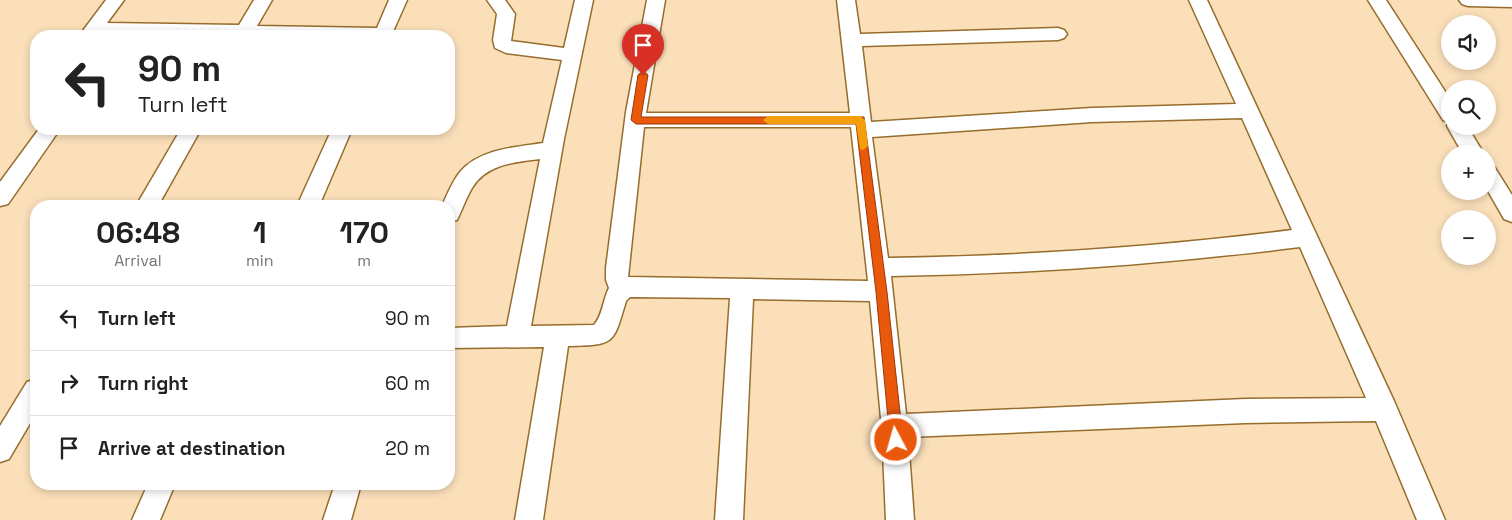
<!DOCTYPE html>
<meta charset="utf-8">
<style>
:root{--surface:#fff;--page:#f2f2f2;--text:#222;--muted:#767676;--line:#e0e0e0}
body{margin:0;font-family:"Space Grotesk",sans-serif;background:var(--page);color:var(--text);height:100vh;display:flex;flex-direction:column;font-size:19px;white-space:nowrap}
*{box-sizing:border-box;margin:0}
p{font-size:16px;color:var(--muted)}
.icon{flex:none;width:28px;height:28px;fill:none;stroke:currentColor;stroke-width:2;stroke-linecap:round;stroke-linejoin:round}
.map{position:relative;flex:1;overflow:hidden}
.side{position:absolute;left:30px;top:200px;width:425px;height:290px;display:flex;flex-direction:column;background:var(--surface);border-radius:20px;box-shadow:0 2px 8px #0003}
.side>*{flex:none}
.top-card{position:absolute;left:30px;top:30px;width:425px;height:105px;border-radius:20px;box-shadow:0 2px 8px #0003;background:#fff;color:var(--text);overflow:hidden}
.buttons{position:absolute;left:1441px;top:15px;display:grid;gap:10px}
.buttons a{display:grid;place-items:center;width:55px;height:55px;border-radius:50%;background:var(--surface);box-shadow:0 2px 8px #0003;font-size:25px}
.pin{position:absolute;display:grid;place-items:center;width:42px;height:42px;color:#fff;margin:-51px -21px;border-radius:50% 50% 50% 0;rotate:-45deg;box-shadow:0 0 5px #0007}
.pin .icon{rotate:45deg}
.me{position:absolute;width:55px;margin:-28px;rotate:354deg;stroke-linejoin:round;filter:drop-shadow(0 0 4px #0008)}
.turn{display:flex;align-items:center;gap:18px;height:105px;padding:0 25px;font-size:22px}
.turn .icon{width:65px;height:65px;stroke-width:2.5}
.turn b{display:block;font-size:35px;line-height:42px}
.eta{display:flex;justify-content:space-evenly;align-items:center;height:85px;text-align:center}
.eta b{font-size:30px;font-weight:700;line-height:35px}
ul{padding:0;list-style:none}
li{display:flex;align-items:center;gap:15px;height:65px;padding:0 25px;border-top:1px solid var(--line)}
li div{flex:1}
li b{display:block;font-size:19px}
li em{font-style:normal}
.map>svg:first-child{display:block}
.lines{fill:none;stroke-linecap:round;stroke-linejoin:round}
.street-casing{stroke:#966d2c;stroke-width:3}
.street{fill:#fff;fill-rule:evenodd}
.route{fill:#ea580c;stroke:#983908}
.slow{fill:#f59e0b}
</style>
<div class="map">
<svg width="1512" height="520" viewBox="0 0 1512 520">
<rect width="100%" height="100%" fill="#fadfb9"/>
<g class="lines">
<g class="street-casing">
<g id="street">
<path d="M 106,0 L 124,0 L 107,23 L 239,25 L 254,0 L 272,0 L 257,26 L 377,28 L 389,0 L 407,0 L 391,36 L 79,36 Z"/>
<path d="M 487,0 L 505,0 L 515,14 L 511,41 L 564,48 L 575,0 L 593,0 L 564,139 L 531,326 L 594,325 C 603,315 603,299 609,288 L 606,280 L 606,268 L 626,112 L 647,0 L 665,0 L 646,113 L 850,113 L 837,0 L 855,0 L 860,34 L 1058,28 L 1064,30 L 1067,34 L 1064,38 L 1058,40 L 862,46 L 871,122 L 1092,108 L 1236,104 L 1189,0 L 1207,0 L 1394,401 L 1445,520 L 1417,520 L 1376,421 L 1245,423 L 908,437 L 914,520 L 886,520 L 882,429 L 870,301 L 753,299 L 743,520 L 715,520 L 730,298 L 630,297 L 626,301 C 613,344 616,345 568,346 L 543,520 L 515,520 L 544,347 L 449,348 L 449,328 L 507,326 L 540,159 C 515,162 486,164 472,188 C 466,198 462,210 457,220 L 449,222 L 449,206 L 442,206 C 447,195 452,182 460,172 C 479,149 516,147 543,143 L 562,60 L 506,53 L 495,48 L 493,40 L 497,14 ZM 1242,118 L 1292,230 C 1158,247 1024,256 888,258 L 872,137 L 1092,122 ZM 644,127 L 851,127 L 868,281 L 628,277 ZM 1300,247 L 1366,398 L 1245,399 L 906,414 L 891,276 C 1028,274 1164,264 1300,247 Z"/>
<path d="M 1368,0 L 1386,0 L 1450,99 L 1450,126 L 1467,126 L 1484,154 L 1463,154 L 1447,126 L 1449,122 L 1443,120 Z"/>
<path d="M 1459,0 L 1512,0 L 1512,7 L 1468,6 L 1462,4 Z"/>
<path d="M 39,129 L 60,129 L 8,204 L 0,206 L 0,182 Z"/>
<path d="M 181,129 L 201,129 L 158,206 L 136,206 Z"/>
<path d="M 332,129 L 352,129 L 319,206 L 297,206 Z"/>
<path d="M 1488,166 L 1495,168 L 1512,195 L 1512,222 L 1504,219 L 1488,191 Z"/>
<path d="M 36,379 L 36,413 L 9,459 L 0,462 L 0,426 L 27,382 Z"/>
<path d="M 148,484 L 175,484 L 160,520 L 132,520 Z"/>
<path d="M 335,484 L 361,484 L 351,520 L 323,520 Z"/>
</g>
</g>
<use href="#street" class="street"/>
</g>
<path class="route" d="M 643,71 L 648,75 L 641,117 L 864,117 L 887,292 L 903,440 L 901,444 L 896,446 L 892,444 L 890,440 L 876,292 L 856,124 L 636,124 L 631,120 L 638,75 Z"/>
<path class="slow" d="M 768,116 L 860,116 L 865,120 L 868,146 L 863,150 L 860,149 L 856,124 L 768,124 L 763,120 Z"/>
</svg>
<div class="buttons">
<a><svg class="icon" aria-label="sound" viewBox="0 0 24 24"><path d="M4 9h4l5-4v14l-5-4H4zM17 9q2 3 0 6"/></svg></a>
<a><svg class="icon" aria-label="search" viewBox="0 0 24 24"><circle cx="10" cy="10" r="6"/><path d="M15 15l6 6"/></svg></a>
<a>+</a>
<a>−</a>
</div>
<div class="pin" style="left:643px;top:75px;background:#d93025"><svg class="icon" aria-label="arrive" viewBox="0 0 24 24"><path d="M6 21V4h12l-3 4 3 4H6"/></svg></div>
<svg class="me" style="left:896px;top:440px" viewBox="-20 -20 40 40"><circle r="17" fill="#ea580c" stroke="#fff" stroke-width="3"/><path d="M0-11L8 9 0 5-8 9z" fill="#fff"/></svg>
<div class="top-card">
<div class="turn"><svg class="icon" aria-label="left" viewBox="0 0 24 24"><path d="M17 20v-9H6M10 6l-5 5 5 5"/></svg><div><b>90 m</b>Turn left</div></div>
</div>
<section class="side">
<div class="eta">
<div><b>06:48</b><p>Arrival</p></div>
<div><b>1</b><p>min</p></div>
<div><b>170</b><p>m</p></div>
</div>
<ul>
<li><svg class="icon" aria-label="left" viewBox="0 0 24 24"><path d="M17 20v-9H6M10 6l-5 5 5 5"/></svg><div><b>Turn left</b></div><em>90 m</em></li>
<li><svg class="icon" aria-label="right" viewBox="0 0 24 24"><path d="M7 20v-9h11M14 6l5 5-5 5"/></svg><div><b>Turn right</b></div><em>60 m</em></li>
<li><svg class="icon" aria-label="arrive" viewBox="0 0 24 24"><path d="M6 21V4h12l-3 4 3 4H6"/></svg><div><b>Arrive at destination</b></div><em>20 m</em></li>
</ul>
</section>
</div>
